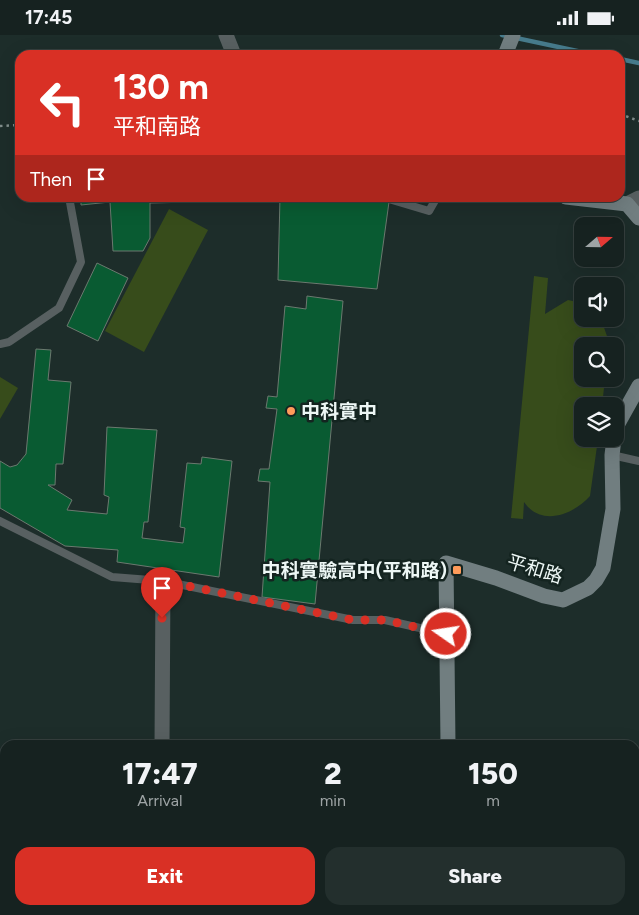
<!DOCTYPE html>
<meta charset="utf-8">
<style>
:root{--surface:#162220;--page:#232f2d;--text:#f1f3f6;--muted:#9ea4a5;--line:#353f3e;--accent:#d93025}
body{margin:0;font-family:Figtree,"Noto Sans TC",sans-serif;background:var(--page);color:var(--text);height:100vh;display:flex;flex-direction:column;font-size:19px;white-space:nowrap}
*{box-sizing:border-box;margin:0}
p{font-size:16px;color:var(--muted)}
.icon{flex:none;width:28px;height:28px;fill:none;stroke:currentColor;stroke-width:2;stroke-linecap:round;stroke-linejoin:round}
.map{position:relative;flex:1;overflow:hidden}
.sheet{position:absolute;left:0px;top:705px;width:640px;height:175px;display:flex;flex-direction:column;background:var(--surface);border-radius:15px 15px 0 0;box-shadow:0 5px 20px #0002,0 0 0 1px var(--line)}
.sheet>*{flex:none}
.guide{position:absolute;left:15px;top:15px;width:610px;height:152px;border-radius:15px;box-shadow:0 5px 20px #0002,0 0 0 1px var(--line);background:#d93025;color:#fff;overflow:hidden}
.needle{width:32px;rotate:70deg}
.controls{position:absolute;left:574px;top:182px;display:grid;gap:10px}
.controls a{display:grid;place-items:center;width:50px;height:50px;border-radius:10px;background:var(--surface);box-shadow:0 5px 20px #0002,0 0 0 1px var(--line);font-size:25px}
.pin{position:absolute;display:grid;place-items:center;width:42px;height:42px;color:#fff;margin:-51px -21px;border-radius:50% 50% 50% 0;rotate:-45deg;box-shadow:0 0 5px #0007}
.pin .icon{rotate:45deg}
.me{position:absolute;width:55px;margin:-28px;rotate:283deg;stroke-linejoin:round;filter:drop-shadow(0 0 4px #0008)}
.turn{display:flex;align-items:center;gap:18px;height:105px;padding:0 15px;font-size:22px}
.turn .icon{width:65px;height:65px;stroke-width:2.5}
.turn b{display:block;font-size:35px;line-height:42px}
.then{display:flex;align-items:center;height:48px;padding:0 15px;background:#0003;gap:10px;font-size:19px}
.eta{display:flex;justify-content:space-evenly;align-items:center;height:85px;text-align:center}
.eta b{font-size:30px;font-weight:800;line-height:35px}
.action{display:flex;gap:10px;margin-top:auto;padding:10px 15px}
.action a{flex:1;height:58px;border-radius:15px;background:var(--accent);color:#fff;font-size:20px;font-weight:800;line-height:58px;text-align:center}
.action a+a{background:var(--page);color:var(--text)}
.status{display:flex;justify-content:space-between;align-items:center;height:35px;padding:0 25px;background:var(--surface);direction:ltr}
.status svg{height:14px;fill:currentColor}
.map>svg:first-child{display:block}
.green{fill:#374c1b}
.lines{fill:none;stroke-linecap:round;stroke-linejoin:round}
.stream{stroke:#477c8d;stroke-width:4.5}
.building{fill:#095b32;stroke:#6b796f}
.path{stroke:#818e8c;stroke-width:2.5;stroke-dasharray:2.5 4;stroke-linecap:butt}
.lane{stroke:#586061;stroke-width:8}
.street{stroke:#586061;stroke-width:15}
.secondary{stroke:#717e80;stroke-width:15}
.route{stroke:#d93025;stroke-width:9;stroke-dasharray:0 16.2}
.poi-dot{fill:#ff9b5a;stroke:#142420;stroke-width:2}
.labels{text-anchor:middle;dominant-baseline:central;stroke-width:5;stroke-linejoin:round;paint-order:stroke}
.poi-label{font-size:19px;font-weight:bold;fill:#edf7f5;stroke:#142420;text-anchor:start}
.street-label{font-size:19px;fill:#edf7f5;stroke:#142420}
</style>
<div class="status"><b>17:45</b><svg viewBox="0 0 49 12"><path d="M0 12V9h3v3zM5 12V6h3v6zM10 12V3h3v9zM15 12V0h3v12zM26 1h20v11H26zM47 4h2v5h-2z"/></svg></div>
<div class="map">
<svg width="639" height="880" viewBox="0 0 639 880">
<rect width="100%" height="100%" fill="#1d2d2a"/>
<g class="green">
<path d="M 169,174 L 208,195 L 144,317 L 105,296 Z"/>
<path d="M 534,241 L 548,243 L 545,279 L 568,265 L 582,268 L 582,284 L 601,284 L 608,304 L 608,311 L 582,311 L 582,344 L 605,344 L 602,371 L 582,371 L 582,404 L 598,404 L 590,461 C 573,480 541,492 524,467 L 523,484 L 511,483 Z"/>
<path d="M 0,342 L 18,353 L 0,384 Z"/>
</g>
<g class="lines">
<g class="stream">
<path d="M 502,0 L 596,20"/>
<path d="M 620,24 L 639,28"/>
</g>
</g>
<g class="building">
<path d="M 81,162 L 236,162 L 236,166 L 150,168 L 150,203 L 143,216 L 113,216 L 110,167 L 81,170 Z"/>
<path d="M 280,162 L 322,162 L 389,167 L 377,254 L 278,245 Z"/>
<path d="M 97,228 L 128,243 L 98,306 L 67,291 Z"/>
<path d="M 307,261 L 343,266 L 315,569 L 262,562 L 270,447 L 258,446 L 260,434 L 269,434 L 277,374 L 266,373 L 268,361 L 277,362 L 285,271 L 306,274 Z"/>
<path d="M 36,314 L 51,315 L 48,345 L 71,347 L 63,429 L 56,429 L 55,450 L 48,450 L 72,465 L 67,475 L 107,479 L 109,462 L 104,460 L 107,392 L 157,395 L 148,487 L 144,487 L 142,503 L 183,508 L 185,493 L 180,492 L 187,428 L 201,429 L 202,422 L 232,426 L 219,542 L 117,527 L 118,515 L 65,511 L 0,473 L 0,426 L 10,432 L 17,430 L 26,419 Z"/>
</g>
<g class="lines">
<g class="path">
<path d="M 620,79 L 639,86"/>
<path d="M 0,91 L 20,90"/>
</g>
<g class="lane">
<path d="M 382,162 L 429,176 L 437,162"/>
<path d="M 0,309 L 9,307 L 59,273 L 81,227 L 69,162"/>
<path d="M 612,420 L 639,426"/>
<path d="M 0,486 L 112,542 L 163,546 L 353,585 L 385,585 L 446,599"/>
</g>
<g class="street">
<path d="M 226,0 L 234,20"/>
<path d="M 627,169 L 639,163"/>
<path d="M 162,710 L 163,546"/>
<path d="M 149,880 L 150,875"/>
</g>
<g class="secondary">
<path d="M 505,20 L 513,0"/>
<path d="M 566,162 L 627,169 L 639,183"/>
<path d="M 615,400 L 616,392 L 639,351"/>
<path d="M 448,710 L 446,528 L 496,543 L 544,561 L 563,565 L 588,553 L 596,545 L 603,533 L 613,474 L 612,420 L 614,404"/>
<path d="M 0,845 L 5,848"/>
<path d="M 52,875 L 60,880"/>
<path d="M 448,880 L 449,875"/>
</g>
</g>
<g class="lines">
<path class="route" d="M 162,583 L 163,546 L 353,585 L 385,585 L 446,599"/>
</g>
<g class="poi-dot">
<circle cx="291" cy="376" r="5"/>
<rect x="452" y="530" width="10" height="10" rx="2.5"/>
</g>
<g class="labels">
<g class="poi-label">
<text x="301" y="376">中科實中</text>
<text x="447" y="535" text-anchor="end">中科實驗高中(平和路)</text>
</g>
<g class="street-label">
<text transform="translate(535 534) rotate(17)">平和路</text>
</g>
</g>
</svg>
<div class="controls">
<a><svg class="needle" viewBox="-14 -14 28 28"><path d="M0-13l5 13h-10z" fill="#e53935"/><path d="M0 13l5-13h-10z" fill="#9ea4a5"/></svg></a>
<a><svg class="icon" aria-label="sound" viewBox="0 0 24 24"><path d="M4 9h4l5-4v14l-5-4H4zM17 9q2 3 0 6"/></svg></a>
<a><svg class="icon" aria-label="search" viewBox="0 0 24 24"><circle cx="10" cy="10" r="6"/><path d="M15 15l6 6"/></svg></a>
<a><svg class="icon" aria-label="layers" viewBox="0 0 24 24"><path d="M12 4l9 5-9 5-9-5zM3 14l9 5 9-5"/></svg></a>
</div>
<div class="pin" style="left:162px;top:583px;background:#d93025"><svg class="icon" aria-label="arrive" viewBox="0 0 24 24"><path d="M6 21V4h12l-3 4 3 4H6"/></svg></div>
<svg class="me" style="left:446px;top:599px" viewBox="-20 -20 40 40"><circle r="17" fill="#d93025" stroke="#fff" stroke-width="3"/><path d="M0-11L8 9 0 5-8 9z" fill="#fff"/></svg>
<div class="guide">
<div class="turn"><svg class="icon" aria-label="left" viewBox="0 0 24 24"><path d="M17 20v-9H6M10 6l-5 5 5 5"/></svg><div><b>130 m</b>平和南路</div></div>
<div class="then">Then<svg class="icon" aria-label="arrive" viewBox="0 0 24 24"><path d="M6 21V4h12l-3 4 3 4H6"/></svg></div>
</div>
<section class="sheet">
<div class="eta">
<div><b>17:47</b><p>Arrival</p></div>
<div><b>2</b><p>min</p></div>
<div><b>150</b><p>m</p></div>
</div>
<div class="action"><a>Exit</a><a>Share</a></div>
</section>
</div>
